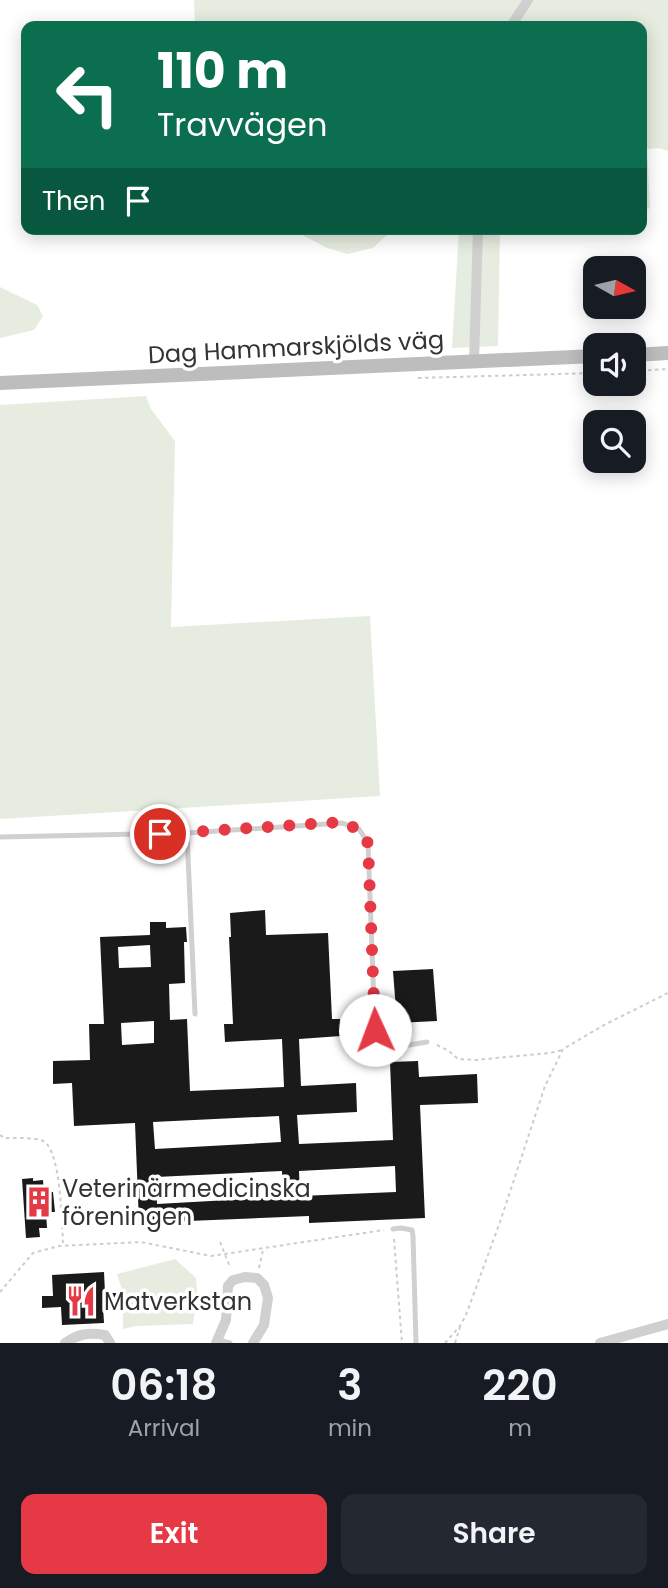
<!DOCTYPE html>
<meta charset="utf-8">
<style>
:root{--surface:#171b24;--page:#242831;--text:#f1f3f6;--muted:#9ea1a6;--accent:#e63946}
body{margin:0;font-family:Poppins,sans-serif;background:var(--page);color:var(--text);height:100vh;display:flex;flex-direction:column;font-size:26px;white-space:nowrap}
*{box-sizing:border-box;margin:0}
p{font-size:23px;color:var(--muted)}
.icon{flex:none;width:38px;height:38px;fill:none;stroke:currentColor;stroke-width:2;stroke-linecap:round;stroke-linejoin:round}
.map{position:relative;height:1343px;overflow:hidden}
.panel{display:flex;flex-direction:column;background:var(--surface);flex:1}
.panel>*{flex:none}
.top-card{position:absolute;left:21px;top:21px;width:626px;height:214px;border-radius:14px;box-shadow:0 4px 18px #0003;background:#0b6e4f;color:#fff;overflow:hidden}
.needle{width:46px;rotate:98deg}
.fabs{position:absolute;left:583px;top:256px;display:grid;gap:14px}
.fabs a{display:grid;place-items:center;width:63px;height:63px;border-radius:14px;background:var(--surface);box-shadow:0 4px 18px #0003;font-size:35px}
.pin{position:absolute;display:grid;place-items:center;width:60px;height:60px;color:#fff;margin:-30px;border:4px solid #fff;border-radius:50%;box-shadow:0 2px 7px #0007}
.me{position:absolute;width:77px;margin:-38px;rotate:358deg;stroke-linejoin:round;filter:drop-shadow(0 0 5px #0008)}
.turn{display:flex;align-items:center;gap:24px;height:147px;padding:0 21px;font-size:32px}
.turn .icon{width:91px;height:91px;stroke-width:2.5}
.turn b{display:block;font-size:49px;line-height:60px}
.then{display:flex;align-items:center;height:66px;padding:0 21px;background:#0003;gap:14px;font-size:26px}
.eta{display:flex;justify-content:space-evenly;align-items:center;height:119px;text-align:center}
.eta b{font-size:42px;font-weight:600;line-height:49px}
.cta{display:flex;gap:14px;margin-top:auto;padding:14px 21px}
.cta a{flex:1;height:80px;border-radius:14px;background:var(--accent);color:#fff;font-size:28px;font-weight:600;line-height:80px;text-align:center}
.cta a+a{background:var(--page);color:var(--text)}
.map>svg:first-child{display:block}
.green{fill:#e6ecdf}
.building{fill:#1a1a1a;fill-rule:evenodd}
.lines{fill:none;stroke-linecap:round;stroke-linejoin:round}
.path{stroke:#cdcdcd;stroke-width:2;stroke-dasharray:3.5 3.5;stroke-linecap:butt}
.lane{stroke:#d0d0d0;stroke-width:5}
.street{stroke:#d0d0d0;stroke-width:10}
.secondary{stroke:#bdbdbd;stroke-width:14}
.route{stroke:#e63946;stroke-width:12;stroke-dasharray:0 21.6}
.labels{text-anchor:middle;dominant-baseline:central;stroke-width:7;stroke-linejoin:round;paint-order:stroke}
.street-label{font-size:24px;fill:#333;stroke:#fff}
.poi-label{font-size:24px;fill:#333;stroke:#fff;text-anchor:start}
</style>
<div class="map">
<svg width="668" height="1343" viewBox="0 0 668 1343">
<rect width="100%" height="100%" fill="#fff"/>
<g class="green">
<path d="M 194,0 L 668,0 L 668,151 L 659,148 L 646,149 L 648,164 L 650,208 L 642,211 L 642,26 L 195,26 Z"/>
<path d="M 291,229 L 393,229 L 373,248 L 347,254 L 327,248 Z"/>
<path d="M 459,229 L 500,229 L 498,346 L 452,348 Z"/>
<path d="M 0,287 L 37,305 L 43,316 L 34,330 L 0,338 Z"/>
<path d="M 146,396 L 151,409 L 175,441 L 171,627 L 370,616 L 380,796 L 0,819 L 0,405 Z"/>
<path d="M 175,1259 L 196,1278 L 197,1293 L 193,1324 L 136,1326 L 123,1329 L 123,1293 L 117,1274 Z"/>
</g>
<g class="building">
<path d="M 265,910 L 266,935 L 328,933 L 332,1019 L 340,1019 L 341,1036 L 299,1039 L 301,1086 L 356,1083 L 357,1112 L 297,1115 L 299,1144 L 393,1140 L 390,1062 L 418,1061 L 419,1077 L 477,1074 L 478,1103 L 420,1105 L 425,1218 L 309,1223 L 309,1216 L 139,1223 L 135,1123 L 74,1126 L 72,1083 L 53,1084 L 53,1061 L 90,1060 L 89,1024 L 104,1024 L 100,937 L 150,935 L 150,922 L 166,922 L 166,928 L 186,927 L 187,942 L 184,942 L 185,983 L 169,984 L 170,1020 L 187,1019 L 190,1091 L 284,1087 L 282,1039 L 225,1042 L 224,1024 L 233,1024 L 229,937 L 231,937 L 230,913 ZM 150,945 L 151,967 L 119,968 L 118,947 ZM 154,1021 L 154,1043 L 122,1045 L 121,1023 ZM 279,1116 L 281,1142 L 155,1149 L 153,1122 ZM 395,1166 L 396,1192 L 300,1196 L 299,1171 ZM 282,1171 L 283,1197 L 157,1204 L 156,1177 Z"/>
<path d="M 433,969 L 437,1021 L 397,1023 L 393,971 Z"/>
<path d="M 33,1178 L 33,1181 L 43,1180 L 44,1193 L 53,1192 L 55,1212 L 46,1212 L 47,1228 L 39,1228 L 40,1237 L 26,1238 L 22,1179 Z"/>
<path d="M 104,1272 L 105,1293 L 119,1293 L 119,1305 L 103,1306 L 104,1323 L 62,1325 L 61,1307 L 42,1308 L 42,1296 L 53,1296 L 52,1275 Z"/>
</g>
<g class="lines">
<g class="path">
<path d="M 634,371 L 668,369"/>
<path d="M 418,378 L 595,373"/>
<path d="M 437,1045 L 449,1051 L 458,1059 L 475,1060 L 550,1053 L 562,1050"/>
<path d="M 0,1135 L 5,1138 C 15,1138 34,1137 43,1141 C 61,1149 62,1225 63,1245"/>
<path d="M 394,1239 L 402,1343"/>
<path d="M 220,1242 L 230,1267"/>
<path d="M 259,1268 L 263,1250"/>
<path d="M 0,1292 L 33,1253 L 59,1246 L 141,1242 L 211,1256 L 384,1230"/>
<path d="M 445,1343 L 460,1326 L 466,1315 L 500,1222 L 545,1086 L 563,1049 L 606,1024 L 668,993"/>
<path d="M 455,1343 L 460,1327"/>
</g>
<g class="lane">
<path d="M 187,833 L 195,1014"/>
<path d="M 0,837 L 187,833 L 342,823 L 359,829 L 368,843 L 375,1030 L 383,1042 L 409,1045 L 427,1042"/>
<path d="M 393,1229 L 401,1228 L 412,1230 L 413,1236 L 416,1343"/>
<path d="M 218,1340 L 230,1343"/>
</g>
<g class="street">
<path d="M 511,26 L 528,0"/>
<path d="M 474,362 L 478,229"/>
<path d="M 65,1343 C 78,1334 89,1332 105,1335 L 110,1343"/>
<path d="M 216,1343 L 226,1320 L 228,1286 L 233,1280 L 245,1277 L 257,1278 L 264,1285 L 268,1298 L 264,1325 L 253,1343"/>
<path d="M 600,1343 L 668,1324"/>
</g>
<g class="secondary">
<path d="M 634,355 L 668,353"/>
<path d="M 0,383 L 595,356"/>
</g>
</g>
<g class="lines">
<path class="route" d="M 160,834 L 342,822 L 359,830 L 368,843 L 375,1030"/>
</g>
<defs>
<g id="building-bare" transform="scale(2.415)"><path d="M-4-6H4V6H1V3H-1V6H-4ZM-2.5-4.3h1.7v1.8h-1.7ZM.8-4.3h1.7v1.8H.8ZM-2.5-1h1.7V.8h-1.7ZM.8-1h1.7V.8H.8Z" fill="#e63946" stroke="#fff" stroke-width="2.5" paint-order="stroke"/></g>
<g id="restaurant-bare" transform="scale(2.415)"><path d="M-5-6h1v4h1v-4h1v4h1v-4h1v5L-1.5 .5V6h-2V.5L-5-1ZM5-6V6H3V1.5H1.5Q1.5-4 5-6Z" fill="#e63946" stroke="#fff" stroke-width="2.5" paint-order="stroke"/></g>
</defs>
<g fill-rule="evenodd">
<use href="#building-bare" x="39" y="1202"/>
<use href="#restaurant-bare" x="81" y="1301"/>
</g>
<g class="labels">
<g class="street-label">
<text transform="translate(296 347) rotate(-3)">Dag Hammarskjölds väg</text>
</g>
<g class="poi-label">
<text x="62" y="1188">Veterinärmedicinska<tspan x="62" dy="28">föreningen</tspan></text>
<text x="104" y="1301">Matverkstan</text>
</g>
</g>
</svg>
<div class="fabs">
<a><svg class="needle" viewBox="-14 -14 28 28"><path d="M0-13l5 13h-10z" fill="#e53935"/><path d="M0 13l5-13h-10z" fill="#9ea1a6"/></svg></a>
<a><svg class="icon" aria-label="sound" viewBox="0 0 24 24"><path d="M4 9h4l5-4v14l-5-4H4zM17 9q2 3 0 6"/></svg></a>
<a><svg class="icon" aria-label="search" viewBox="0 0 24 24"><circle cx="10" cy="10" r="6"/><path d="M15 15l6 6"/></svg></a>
</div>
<div class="pin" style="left:160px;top:834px;background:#d93025"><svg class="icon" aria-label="arrive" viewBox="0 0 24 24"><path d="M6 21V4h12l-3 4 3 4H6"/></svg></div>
<svg class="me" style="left:375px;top:1030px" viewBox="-20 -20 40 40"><circle r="19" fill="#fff"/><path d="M0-13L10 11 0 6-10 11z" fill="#e63946"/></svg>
<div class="top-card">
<div class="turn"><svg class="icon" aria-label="left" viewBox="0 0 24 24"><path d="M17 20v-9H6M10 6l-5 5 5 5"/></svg><div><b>110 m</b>Travvägen</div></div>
<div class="then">Then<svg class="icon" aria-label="arrive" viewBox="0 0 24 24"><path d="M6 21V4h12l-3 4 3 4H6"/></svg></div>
</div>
</div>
<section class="panel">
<div class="eta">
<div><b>06:18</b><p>Arrival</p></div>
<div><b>3</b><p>min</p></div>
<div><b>220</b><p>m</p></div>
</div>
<div class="cta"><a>Exit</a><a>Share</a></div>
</section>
